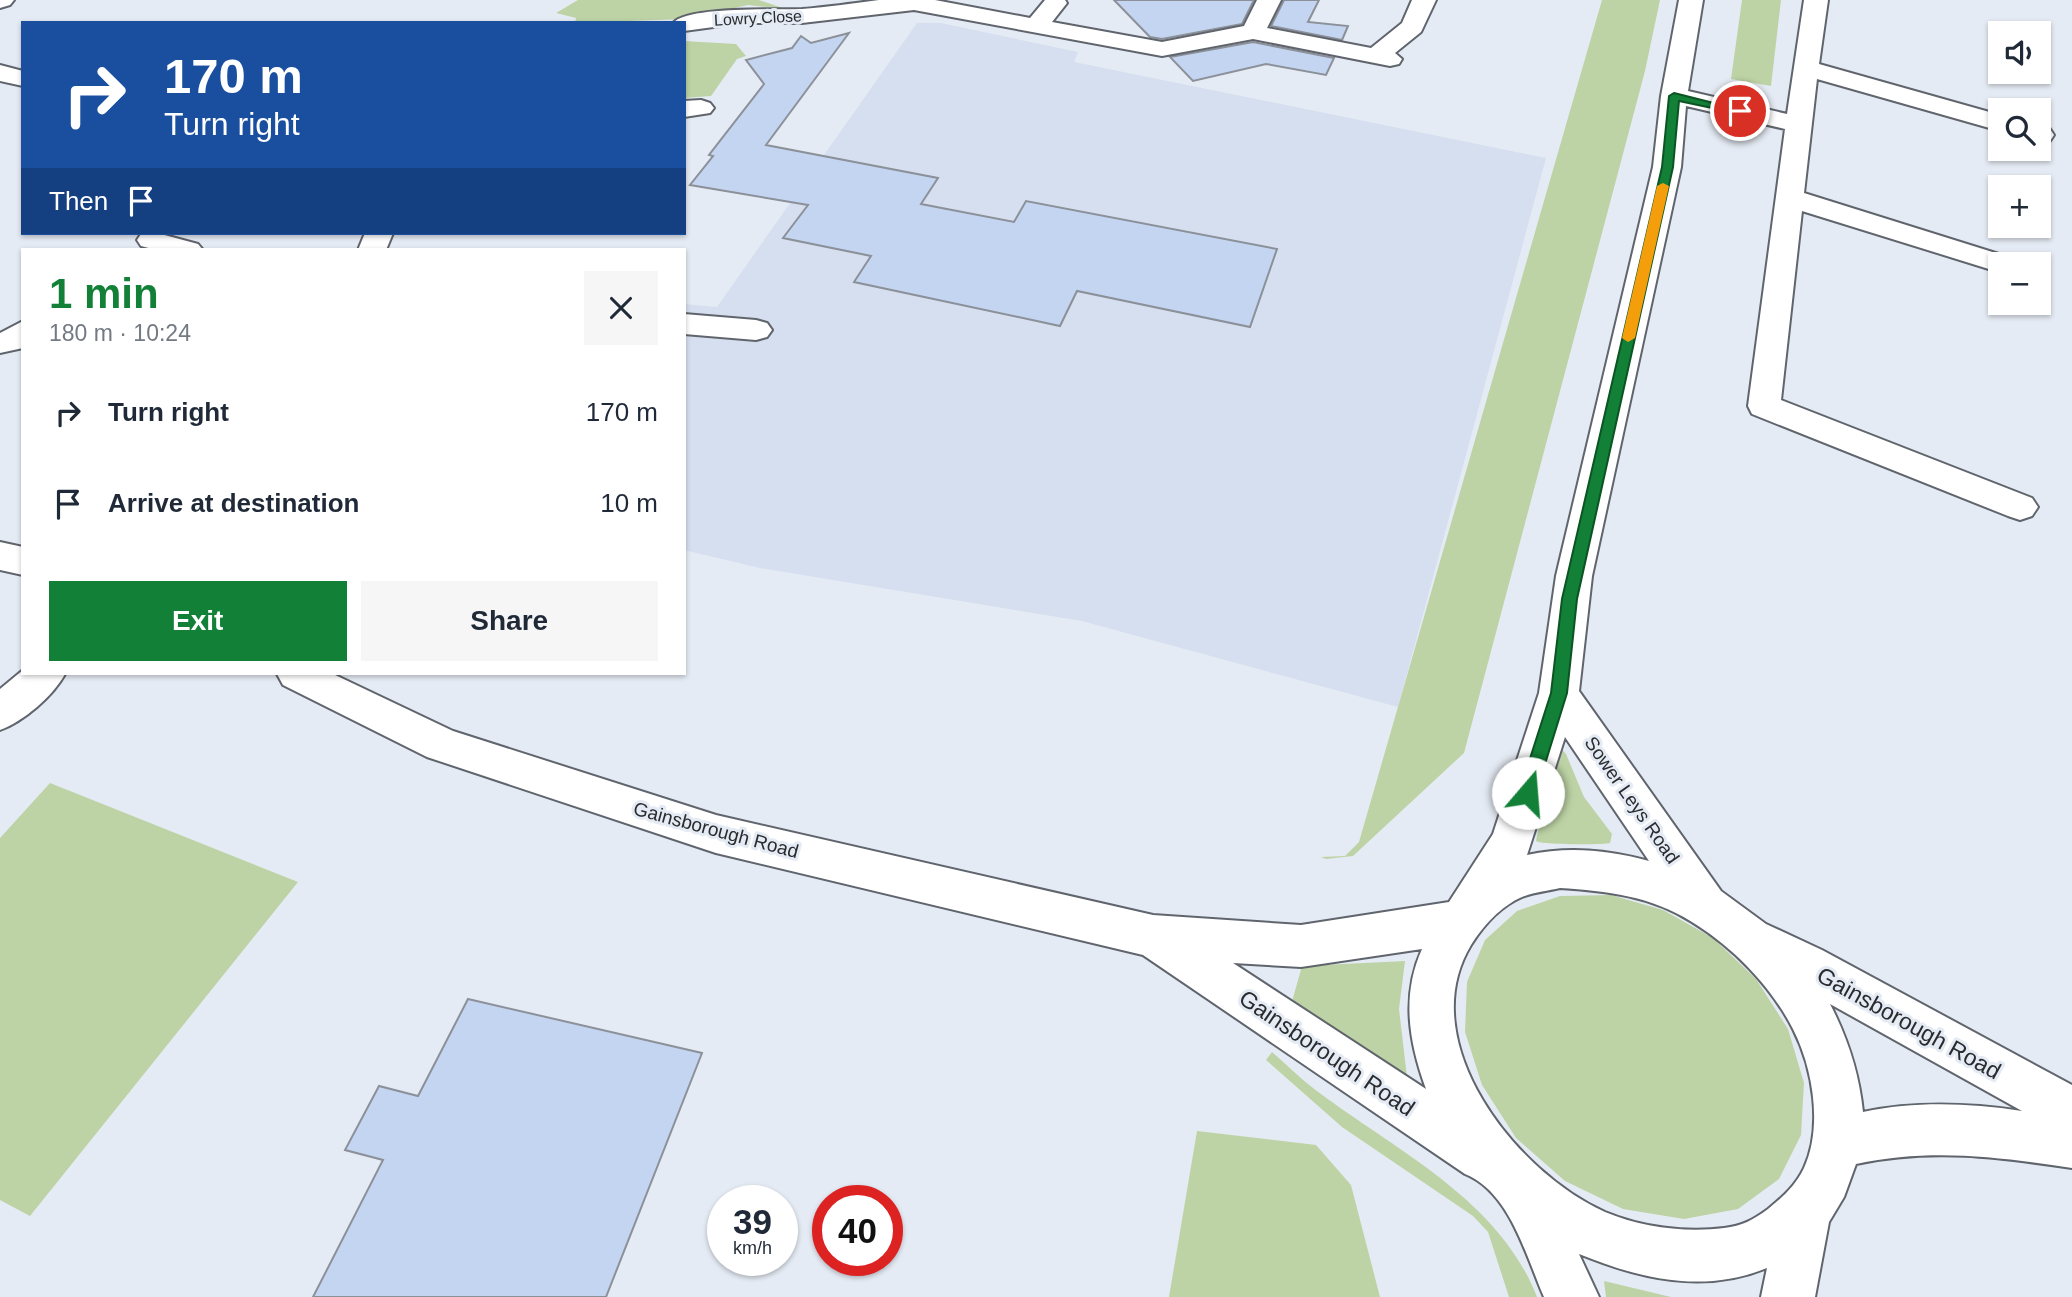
<!DOCTYPE html>
<meta charset="utf-8">
<style>
:root{--surface:#fff;--page:#f6f6f7;--text:#1f2937;--muted:#747a83;--accent:#128137}
body{margin:0;font-family:Arial,sans-serif;background:var(--page);color:var(--text);height:100vh;display:flex;flex-direction:column;font-size:26px;white-space:nowrap}
*{box-sizing:border-box;margin:0}
p{font-size:23px;color:var(--muted)}
.icon{flex:none;width:38px;height:38px;fill:none;stroke:currentColor;stroke-width:2;stroke-linecap:round;stroke-linejoin:round}
.map{position:relative;flex:1;overflow:hidden}
.details{position:absolute;left:21px;top:248px;width:665px;height:427px;display:flex;flex-direction:column;background:var(--surface);border-radius:0px;box-shadow:0 2px 5px #0004}
.details>*{flex:none}
.hud{position:absolute;left:21px;top:21px;width:665px;height:214px;border-radius:0px;box-shadow:0 2px 5px #0004;background:#1a4fa0;color:#fff;overflow:hidden}
.tools{position:absolute;left:1988px;top:21px;display:grid;gap:14px}
.tools a{display:grid;place-items:center;width:63px;height:63px;border-radius:0px;background:var(--surface);box-shadow:0 2px 5px #0004;font-size:35px}
.speed{position:absolute;left:707px;top:1185px;display:flex;gap:14px;font-size:35px;font-weight:700;text-align:center}
.speed>*{display:grid;place-content:center;width:91px;height:91px;border-radius:50%;background:var(--surface);box-shadow:0 2px 5px #0004;line-height:1}
.speed small{font-size:18px;font-weight:400}
.speed .limit{border:10px solid #d22;background:#fff;color:#111}
.pin{position:absolute;display:grid;place-items:center;width:60px;height:60px;color:#fff;margin:-30px;border:4px solid #fff;border-radius:50%;box-shadow:0 2px 7px #0007}
.me{position:absolute;width:77px;margin:-38px;rotate:18deg;stroke-linejoin:round;filter:drop-shadow(0 0 5px #0008)}
.turn{display:flex;align-items:center;gap:24px;height:147px;padding:0 28px;font-size:32px}
.turn .icon{width:91px;height:91px;stroke-width:2.5}
.turn b{display:block;font-size:49px;line-height:60px}
.then{display:flex;align-items:center;height:66px;padding:0 28px;background:#0003;gap:14px;font-size:26px}
.round{display:grid;place-items:center;flex:none;width:74px;height:74px;border-radius:0px;background:var(--page)}
.headline{display:flex;align-items:center;justify-content:space-between;height:119px;padding:0 28px}
h1{font-size:42px;font-weight:800;line-height:52px;color:var(--accent)}
.button{display:flex;gap:14px;margin-top:auto;padding:14px 28px}
.button a{flex:1;height:80px;border-radius:0px;background:var(--accent);color:#fff;font-size:28px;font-weight:800;line-height:80px;text-align:center}
.button a+a{background:var(--page);color:var(--text)}
ul{padding:0;list-style:none}
li{display:flex;align-items:center;gap:21px;height:91px;padding:0 28px}
li div{flex:1}
li b{display:block;font-size:26px}
li em{font-style:normal}
.map>svg:first-child{display:block}
.built{fill:#d5dfef}
.green{fill:#bdd3a5}
.building{fill:#c4d5f1;stroke:#8b9099;stroke-width:2}
.lines{fill:none;stroke-linecap:round;stroke-linejoin:round}
.minor-casing{stroke:#60656d;stroke-width:4}
.minor{fill:#fff;fill-rule:evenodd}
.route{fill:#128137;stroke:#0c5424;stroke-width:2}
.slow{fill:#f59e0b}
.labels{text-anchor:middle;dominant-baseline:central;stroke-width:6;stroke-linejoin:round;paint-order:stroke}
.far-street-label{font-size:16px;fill:#292b2e;stroke:#e5ebf4}
.street-label{font-size:19px;fill:#292b2e;stroke:#e5ebf4}
.near-street-label{font-size:23px;fill:#292b2e;stroke:#e5ebf4}
</style>
<div class="map">
<svg width="2072" height="1297" viewBox="0 0 2072 1297">
<rect width="100%" height="100%" fill="#e5ebf4"/>
<path class="built" d="M 917,23 L 941,23 L 1078,52 L 1074,62 L 1546,158 L 1398,707 L 1082,621 L 760,568 L 684,550 L 684,304 L 717,307 Z"/>
<g class="green">
<path d="M 578,0 L 759,0 L 786,9 L 748,5 L 683,19 L 575,23 L 576,18 L 556,13 Z"/>
<path d="M 1602,0 L 1660,0 L 1645,71 L 1464,753 L 1353,856 L 1326,859 L 1321,857 L 1345,856 L 1359,842 Z"/>
<path d="M 1742,0 L 1781,0 L 1771,86 L 1731,79 Z"/>
<path d="M 684,41 L 736,44 L 746,56 L 737,59 L 711,96 L 684,98 Z"/>
<path d="M 1559,746 L 1566,754 L 1584,797 L 1612,834 L 1610,843 C 1605,845 1540,845 1536,841 L 1555,747 Z"/>
<path d="M 50,783 L 298,882 L 30,1216 L 0,1200 L 0,838 Z"/>
<path d="M 1611,895 L 1663,910 L 1713,938 L 1756,979 L 1788,1029 L 1804,1083 L 1801,1135 L 1779,1179 L 1738,1209 L 1684,1219 L 1623,1209 L 1565,1181 L 1516,1138 L 1482,1085 L 1465,1032 L 1467,982 L 1485,940 L 1517,911 L 1560,896 Z"/>
<path d="M 1405,961 L 1399,1009 L 1407,1077 L 1291,1005 L 1302,966 Z"/>
<path d="M 1272,1052 C 1288,1066 1304,1082 1321,1094 C 1399,1152 1500,1201 1537,1297 L 1509,1297 L 1488,1232 L 1473,1216 L 1342,1127 L 1266,1060 Z"/>
<path d="M 1197,1131 L 1316,1145 L 1351,1185 L 1380,1297 L 1169,1297 Z"/>
<path d="M 1604,1281 L 1671,1297 L 1606,1297 Z"/>
</g>
<g class="building">
<path d="M 1114,0 L 1254,0 L 1242,24 L 1162,39 L 1150,37 Z"/>
<path d="M 1284,0 L 1319,0 L 1308,22 L 1348,26 L 1342,40 L 1271,26 Z"/>
<path d="M 849,33 L 766,145 L 938,178 L 921,204 L 1014,222 L 1026,201 L 1277,249 L 1250,327 L 1077,291 L 1060,326 L 854,282 L 871,256 L 783,238 L 808,205 L 690,185 L 713,156 L 709,155 L 764,84 L 746,60 L 792,48 L 801,36 L 811,43 Z"/>
<path d="M 1253,42 L 1334,58 L 1326,75 L 1266,64 L 1193,81 L 1170,57 Z"/>
<path d="M 468,999 L 702,1053 L 606,1297 L 313,1297 L 383,1160 L 345,1150 L 379,1086 L 418,1096 Z"/>
</g>
<g class="lines">
<g class="minor-casing">
<g id="minor">
<path d="M 0,0 L 14,0 L 10,5 L 0,8 Z"/>
<path d="M 879,0 L 935,0 L 1030,18 L 1045,0 L 1065,0 L 1067,3 L 1052,22 L 1162,42 L 1244,26 L 1257,0 L 1281,0 L 1267,28 L 1371,48 L 1402,23 L 1412,0 L 1436,0 L 1421,32 L 1395,53 L 1402,59 L 1399,64 L 1390,66 L 1253,39 L 1162,56 L 914,10 L 802,23 L 743,23 L 684,31 L 684,23 L 673,23 C 687,6 778,10 802,9 C 828,7 854,3 879,0 Z"/>
<path d="M 1679,0 L 1703,0 L 1688,91 L 1787,114 L 1804,0 L 1828,0 L 1819,64 L 2000,115 L 2000,131 L 1817,79 L 1804,193 L 2002,255 L 2007,261 L 2000,264 L 2000,268 L 1992,270 L 1802,211 L 1781,400 L 2032,498 L 2038,507 L 2032,516 L 2020,520 L 2008,516 L 1752,414 L 1748,406 L 1785,129 L 1686,106 L 1681,167 L 1592,576 L 1579,691 L 1721,891 L 1766,924 L 1822,950 L 2072,1085 L 2072,1168 C 1997,1157 1932,1148 1856,1164 L 1844,1197 L 1829,1222 L 1815,1297 L 1761,1297 L 1767,1268 C 1704,1294 1640,1279 1579,1254 L 1599,1297 L 1544,1297 C 1526,1256 1510,1192 1465,1174 L 1143,955 L 716,853 L 427,757 L 283,685 L 277,674 L 333,674 L 453,731 L 716,815 L 1153,915 L 1301,925 L 1449,902 L 1493,834 L 1539,693 L 1556,576 L 1653,167 L 1661,96 ZM 1565,737 L 1649,861 C 1608,850 1569,846 1527,855 ZM 1560,888 C 1607,891 1651,896 1692,922 C 1733,947 1771,986 1793,1029 C 1813,1068 1823,1127 1804,1168 C 1796,1185 1783,1197 1768,1209 C 1753,1220 1742,1226 1724,1228 C 1685,1233 1641,1227 1605,1212 C 1517,1173 1412,1042 1471,945 C 1483,926 1501,906 1522,897 C 1534,892 1548,891 1560,888 ZM 1422,949 C 1401,996 1409,1042 1426,1089 L 1233,963 L 1301,967 ZM 1830,1004 L 2022,1111 C 1968,1103 1916,1101 1863,1112 C 1859,1073 1848,1039 1830,1004 Z"/>
<path d="M 0,65 L 23,71 L 23,86 L 0,81 Z"/>
<path d="M 701,100 L 710,103 L 714,108 L 710,113 L 684,117 L 684,101 Z"/>
<path d="M 2039,126 L 2050,129 L 2054,135 L 2050,141 L 2039,142 Z"/>
<path d="M 157,233 L 198,244 L 203,250 L 156,250 L 141,246 L 137,240 L 141,234 Z"/>
<path d="M 365,233 L 393,233 L 386,250 L 358,250 Z"/>
<path d="M 684,314 L 756,320 L 767,323 L 772,330 L 767,337 L 756,340 L 684,334 Z"/>
<path d="M 23,321 L 23,348 L 0,353 L 0,333 Z"/>
<path d="M 0,542 L 23,547 L 23,575 L 0,570 Z"/>
<path d="M 23,670 L 23,674 L 65,674 C 53,696 24,721 0,730 L 0,689 Z"/>
</g>
</g>
<use href="#minor" class="minor"/>
</g>
<path class="route" d="M 1674,93 L 1745,111 L 1740,114 L 1679,101 L 1673,167 L 1577,599 L 1567,693 L 1536,793 L 1528,800 L 1519,793 L 1551,693 L 1562,599 L 1662,167 L 1669,96 Z"/>
<path class="slow" d="M 1663,183 L 1669,186 L 1635,338 L 1628,342 L 1622,338 L 1657,186 Z"/>
<g class="labels">
<g class="far-street-label">
<text transform="translate(758 18) rotate(-3)">Lowry Close</text>
</g>
<g class="street-label">
<text transform="translate(1632 800) rotate(55)">Sower Leys Road</text>
<text transform="translate(716 830) rotate(15)">Gainsborough Road</text>
</g>
<g class="near-street-label">
<text transform="translate(1909 1023) rotate(29)">Gainsborough Road</text>
<text transform="translate(1327 1053) rotate(34)">Gainsborough Road</text>
</g>
</g>
</svg>
<div class="tools">
<a><svg class="icon" aria-label="sound" viewBox="0 0 24 24"><path d="M4 9h4l5-4v14l-5-4H4zM17 9q2 3 0 6"/></svg></a>
<a><svg class="icon" aria-label="search" viewBox="0 0 24 24"><circle cx="10" cy="10" r="6"/><path d="M15 15l6 6"/></svg></a>
<a>+</a>
<a>−</a>
</div>
<div class="speed"><div>39<small>km/h</small></div><div class="limit">40</div></div>
<div class="pin" style="left:1740px;top:111px;background:#d93025"><svg class="icon" aria-label="arrive" viewBox="0 0 24 24"><path d="M6 21V4h12l-3 4 3 4H6"/></svg></div>
<svg class="me" style="left:1528px;top:793px" viewBox="-20 -20 40 40"><circle r="19" fill="#fff"/><path d="M0-13L10 11 0 6-10 11z" fill="#128137"/></svg>
<div class="hud">
<div class="turn"><svg class="icon" aria-label="right" viewBox="0 0 24 24"><path d="M7 20v-9h11M14 6l5 5-5 5"/></svg><div><b>170 m</b>Turn right</div></div>
<div class="then">Then<svg class="icon" aria-label="arrive" viewBox="0 0 24 24"><path d="M6 21V4h12l-3 4 3 4H6"/></svg></div>
</div>
<section class="details">
<div class="headline"><div><h1>1 min</h1><p>180 m · 10:24</p></div><a class="round"><svg class="icon" aria-label="close" viewBox="0 0 24 24"><path d="M6 6l12 12M18 6L6 18"/></svg></a></div>
<ul>
<li><svg class="icon" aria-label="right" viewBox="0 0 24 24"><path d="M7 20v-9h11M14 6l5 5-5 5"/></svg><div><b>Turn right</b></div><em>170 m</em></li>
<li><svg class="icon" aria-label="arrive" viewBox="0 0 24 24"><path d="M6 21V4h12l-3 4 3 4H6"/></svg><div><b>Arrive at destination</b></div><em>10 m</em></li>
</ul>
<div class="button"><a>Exit</a><a>Share</a></div>
</section>
</div>
